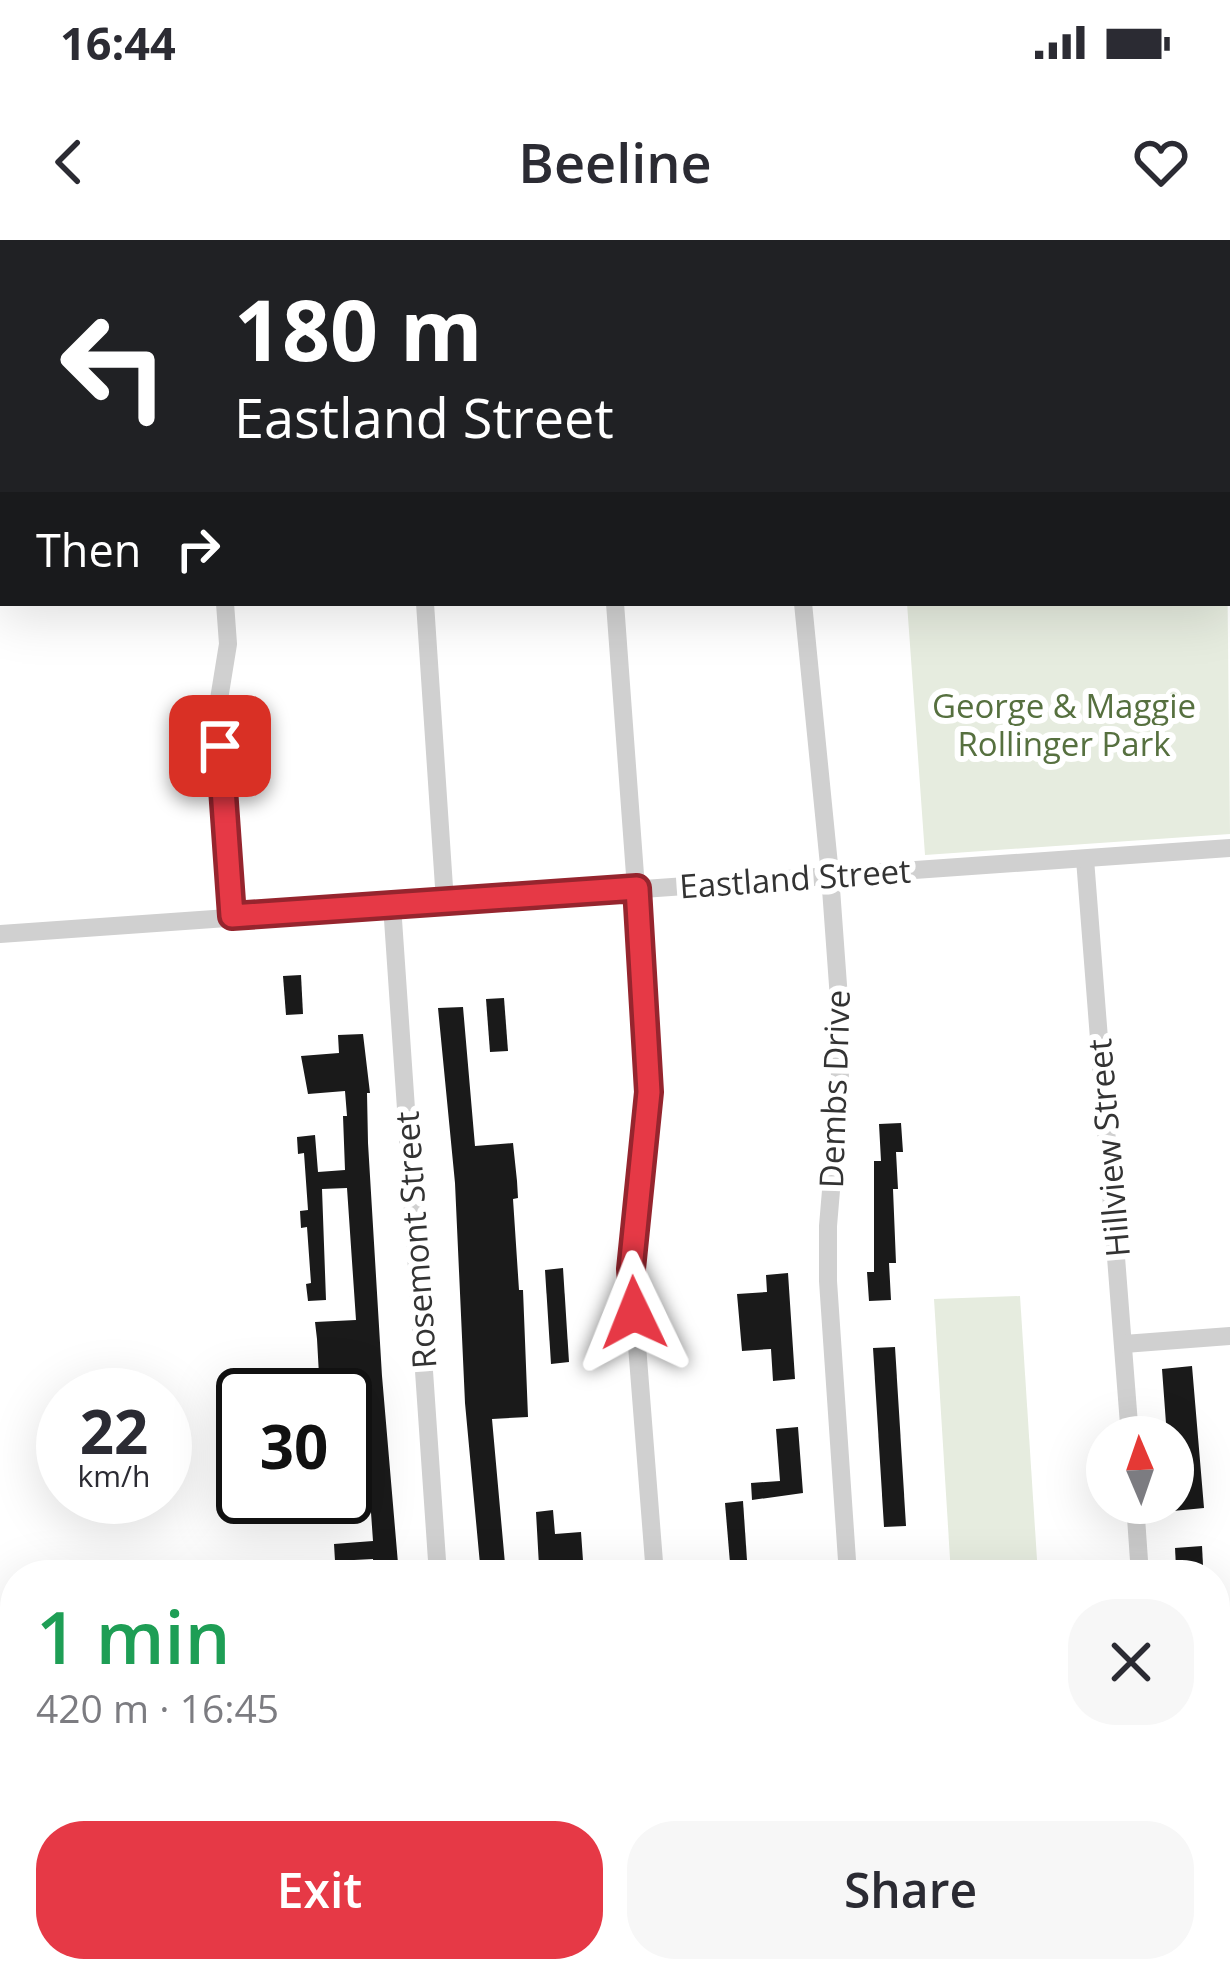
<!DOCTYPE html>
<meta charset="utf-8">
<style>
:root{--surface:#fff;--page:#f7f7f7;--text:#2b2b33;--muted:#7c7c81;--accent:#e63946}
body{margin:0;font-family:"Open Sans",sans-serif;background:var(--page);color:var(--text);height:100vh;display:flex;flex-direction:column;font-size:45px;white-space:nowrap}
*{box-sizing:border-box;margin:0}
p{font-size:39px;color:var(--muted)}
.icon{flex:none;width:66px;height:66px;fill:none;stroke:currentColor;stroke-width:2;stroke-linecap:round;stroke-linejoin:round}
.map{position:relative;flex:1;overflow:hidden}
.panel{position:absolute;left:0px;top:1320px;width:1230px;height:423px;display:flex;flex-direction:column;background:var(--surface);border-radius:48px 48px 0 0;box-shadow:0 12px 48px #0002}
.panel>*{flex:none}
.guide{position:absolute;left:0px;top:0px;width:1230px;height:366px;box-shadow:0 12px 48px #0002;background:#202124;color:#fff;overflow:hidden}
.needle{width:78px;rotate:358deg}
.fabs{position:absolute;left:1086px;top:1176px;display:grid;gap:24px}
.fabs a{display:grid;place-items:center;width:108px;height:108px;border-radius:50%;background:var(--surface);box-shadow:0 12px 48px #0002;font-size:60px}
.speed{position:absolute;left:36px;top:1128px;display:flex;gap:24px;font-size:60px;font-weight:700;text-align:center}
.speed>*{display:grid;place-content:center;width:156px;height:156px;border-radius:50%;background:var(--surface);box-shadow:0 12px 48px #0002;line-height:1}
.speed small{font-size:30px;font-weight:400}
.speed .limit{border:6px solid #111;border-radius:18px;background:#fff;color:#111}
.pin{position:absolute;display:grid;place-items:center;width:102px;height:102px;color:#fff;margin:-51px;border-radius:24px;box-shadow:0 6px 18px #0006}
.me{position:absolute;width:132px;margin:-66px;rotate:358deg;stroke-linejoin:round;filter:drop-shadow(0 0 9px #0008)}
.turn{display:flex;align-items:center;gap:42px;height:252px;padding:0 36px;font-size:54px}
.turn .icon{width:156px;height:156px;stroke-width:2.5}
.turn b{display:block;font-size:84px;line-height:102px}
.then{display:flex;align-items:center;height:114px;padding:0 36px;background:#0003;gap:24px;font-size:45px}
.round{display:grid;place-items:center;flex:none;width:126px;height:126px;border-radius:48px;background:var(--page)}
.overview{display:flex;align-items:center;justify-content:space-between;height:204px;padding:0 36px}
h1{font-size:72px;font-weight:600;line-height:90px;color:#1e9e55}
.button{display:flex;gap:24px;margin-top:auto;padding:24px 36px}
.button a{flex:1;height:138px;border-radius:48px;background:var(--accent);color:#fff;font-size:48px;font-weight:600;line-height:138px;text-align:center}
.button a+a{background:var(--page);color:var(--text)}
.status{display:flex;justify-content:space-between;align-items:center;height:84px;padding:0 60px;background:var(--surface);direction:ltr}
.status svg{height:33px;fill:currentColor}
header{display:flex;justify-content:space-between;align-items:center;height:156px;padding:0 36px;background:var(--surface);font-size:54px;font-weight:600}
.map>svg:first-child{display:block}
.green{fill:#e6ecdf}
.building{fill:#1a1a1a}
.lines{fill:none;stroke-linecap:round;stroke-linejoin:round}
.street{stroke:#d0d0d0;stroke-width:18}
.secondary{stroke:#bdbdbd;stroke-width:24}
.route-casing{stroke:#96252e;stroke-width:30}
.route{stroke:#e63946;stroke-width:21}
.labels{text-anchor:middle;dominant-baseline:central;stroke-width:12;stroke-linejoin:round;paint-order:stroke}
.park-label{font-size:33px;fill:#56703f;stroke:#fff}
.street-label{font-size:33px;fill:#333;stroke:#fff}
</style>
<div class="status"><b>16:44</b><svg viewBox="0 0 49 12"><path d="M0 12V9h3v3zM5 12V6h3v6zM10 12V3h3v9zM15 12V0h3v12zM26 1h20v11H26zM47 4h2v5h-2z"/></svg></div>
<header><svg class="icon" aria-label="back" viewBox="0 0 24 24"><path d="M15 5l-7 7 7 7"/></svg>Beeline<svg class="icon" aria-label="heart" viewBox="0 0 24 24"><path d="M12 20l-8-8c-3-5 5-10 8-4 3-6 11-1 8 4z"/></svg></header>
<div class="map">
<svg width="1230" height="1742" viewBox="0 0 1230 1742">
<rect width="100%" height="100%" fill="#fff"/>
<g class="green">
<path d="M 1227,303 L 1230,594 L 925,615 L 907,363 L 1227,363 Z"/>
<path d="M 1020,1056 L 1038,1335 L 951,1335 L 934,1059 Z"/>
</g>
<g class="building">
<path d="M 301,735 L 303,774 L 286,775 L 283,736 Z"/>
<path d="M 504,758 L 508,811 L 490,812 L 486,759 Z"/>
<path d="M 463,767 L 475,906 L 513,903 L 517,941 L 518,958 L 513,959 L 519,1050 L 523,1050 L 528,1177 L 492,1179 L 506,1335 L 481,1335 L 465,1163 L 455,943 L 438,768 Z"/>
<path d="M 363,794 L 370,853 L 367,853 L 368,903 L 382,1136 L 399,1335 L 374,1335 L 373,1319 L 335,1321 L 334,1304 L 373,1301 L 369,1244 L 345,1246 L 345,1134 L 319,1135 L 317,1099 L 315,1082 L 356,1080 L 347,948 L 322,949 L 326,1060 L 308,1061 L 306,1044 L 311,1043 L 307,987 L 301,988 L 300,971 L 308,970 L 304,913 L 298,914 L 297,897 L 315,895 L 318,932 L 345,930 L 343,876 L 347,876 L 345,851 L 308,854 L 301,816 L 339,813 L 338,795 Z"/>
<path d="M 901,883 L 903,912 L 896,912 L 898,949 L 893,949 L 896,1023 L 889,1023 L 891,1060 L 869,1061 L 867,1032 L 874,1032 L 874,921 L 881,921 L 879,884 Z"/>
<path d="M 563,1028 L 569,1122 L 551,1124 L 545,1030 Z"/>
<path d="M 788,1033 L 795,1139 L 773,1141 L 771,1109 L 742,1111 L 737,1054 L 767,1052 L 766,1035 Z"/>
<path d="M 895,1107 L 906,1286 L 884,1287 L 873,1108 Z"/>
<path d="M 1192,1126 L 1204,1268 L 1173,1271 L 1173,1197 L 1167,1197 L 1162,1129 Z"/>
<path d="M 798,1187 L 803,1253 L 752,1260 L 751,1243 L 780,1241 L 776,1189 Z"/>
<path d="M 743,1261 L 748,1335 L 731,1335 L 725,1263 Z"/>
<path d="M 553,1270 L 555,1294 L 581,1292 L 584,1335 L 566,1335 L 565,1324 L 539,1326 L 536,1272 Z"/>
<path d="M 1202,1306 L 1203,1325 L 1176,1327 L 1175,1308 Z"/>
</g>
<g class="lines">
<g class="street">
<path d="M 205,0 L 205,3"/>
<path d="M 400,0 L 400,3"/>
<path d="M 868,0 L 868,3"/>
<path d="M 601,3 L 601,0"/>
<path d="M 0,288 L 3,288"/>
<path d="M 225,363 L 228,404 L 214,490 L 220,506 L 232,676"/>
<path d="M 425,363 L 445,662"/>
<path d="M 615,363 L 647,798 L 647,894 L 631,1029 L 655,1335"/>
<path d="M 803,363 L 830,635 L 839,759 L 840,844 L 828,986 L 828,1041 L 848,1335"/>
<path d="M 1085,619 L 1130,1197"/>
<path d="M 392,665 L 438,1335"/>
<path d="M 0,694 L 1230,608"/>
<path d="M 1124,1104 L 1230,1096"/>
<path d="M 1135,1263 L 1140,1335"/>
<path d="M 51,1728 L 52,1742"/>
<path d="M 263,1728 L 264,1742"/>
<path d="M 387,1728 L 388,1742"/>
<path d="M 622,1728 L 623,1742"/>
<path d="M 864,1728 L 865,1742"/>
<path d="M 1062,1728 L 1063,1742"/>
</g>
<g class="secondary">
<path d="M 1164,0 L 1165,3"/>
<path d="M 1227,136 L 1230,142"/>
<path d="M 1215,1575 L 1230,1574"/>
<path d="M 0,1664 L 15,1663"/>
</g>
</g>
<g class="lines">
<g class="route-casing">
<path id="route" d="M 220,506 L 232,676 L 637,648 L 649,852 L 631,1029 L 634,1073"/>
</g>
<use href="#route" class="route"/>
</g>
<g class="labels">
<g class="park-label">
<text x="1064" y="465">George &amp; Maggie<tspan x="1064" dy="38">Rollinger Park</tspan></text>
</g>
<g class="street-label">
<text transform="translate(795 638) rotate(-4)">Eastland Street</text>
<text transform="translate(834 849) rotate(-88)">Dembs Drive</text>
<text transform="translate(1108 908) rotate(-95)">Hillview Street</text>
<text transform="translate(415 1000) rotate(-94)">Rosemont Street</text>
</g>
</g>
</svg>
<div class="fabs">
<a><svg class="needle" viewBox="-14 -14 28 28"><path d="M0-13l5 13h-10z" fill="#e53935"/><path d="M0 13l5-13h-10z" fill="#7c7c81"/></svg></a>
</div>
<div class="speed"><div>22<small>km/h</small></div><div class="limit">30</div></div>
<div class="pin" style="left:220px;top:506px;background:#d93025"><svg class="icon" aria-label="arrive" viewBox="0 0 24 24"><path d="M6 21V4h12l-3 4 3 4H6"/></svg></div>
<svg class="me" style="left:634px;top:1073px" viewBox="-20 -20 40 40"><path d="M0-17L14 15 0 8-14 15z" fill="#e63946" stroke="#fff" stroke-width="4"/></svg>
<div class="guide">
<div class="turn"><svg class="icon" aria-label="left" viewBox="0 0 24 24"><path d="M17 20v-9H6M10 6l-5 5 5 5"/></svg><div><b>180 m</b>Eastland Street</div></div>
<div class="then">Then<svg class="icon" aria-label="right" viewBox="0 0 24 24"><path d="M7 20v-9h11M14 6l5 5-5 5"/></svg></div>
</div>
<section class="panel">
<div class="overview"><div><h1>1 min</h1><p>420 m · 16:45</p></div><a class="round"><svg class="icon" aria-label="close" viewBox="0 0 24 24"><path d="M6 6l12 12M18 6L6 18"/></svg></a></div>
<div class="button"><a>Exit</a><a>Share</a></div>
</section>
</div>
